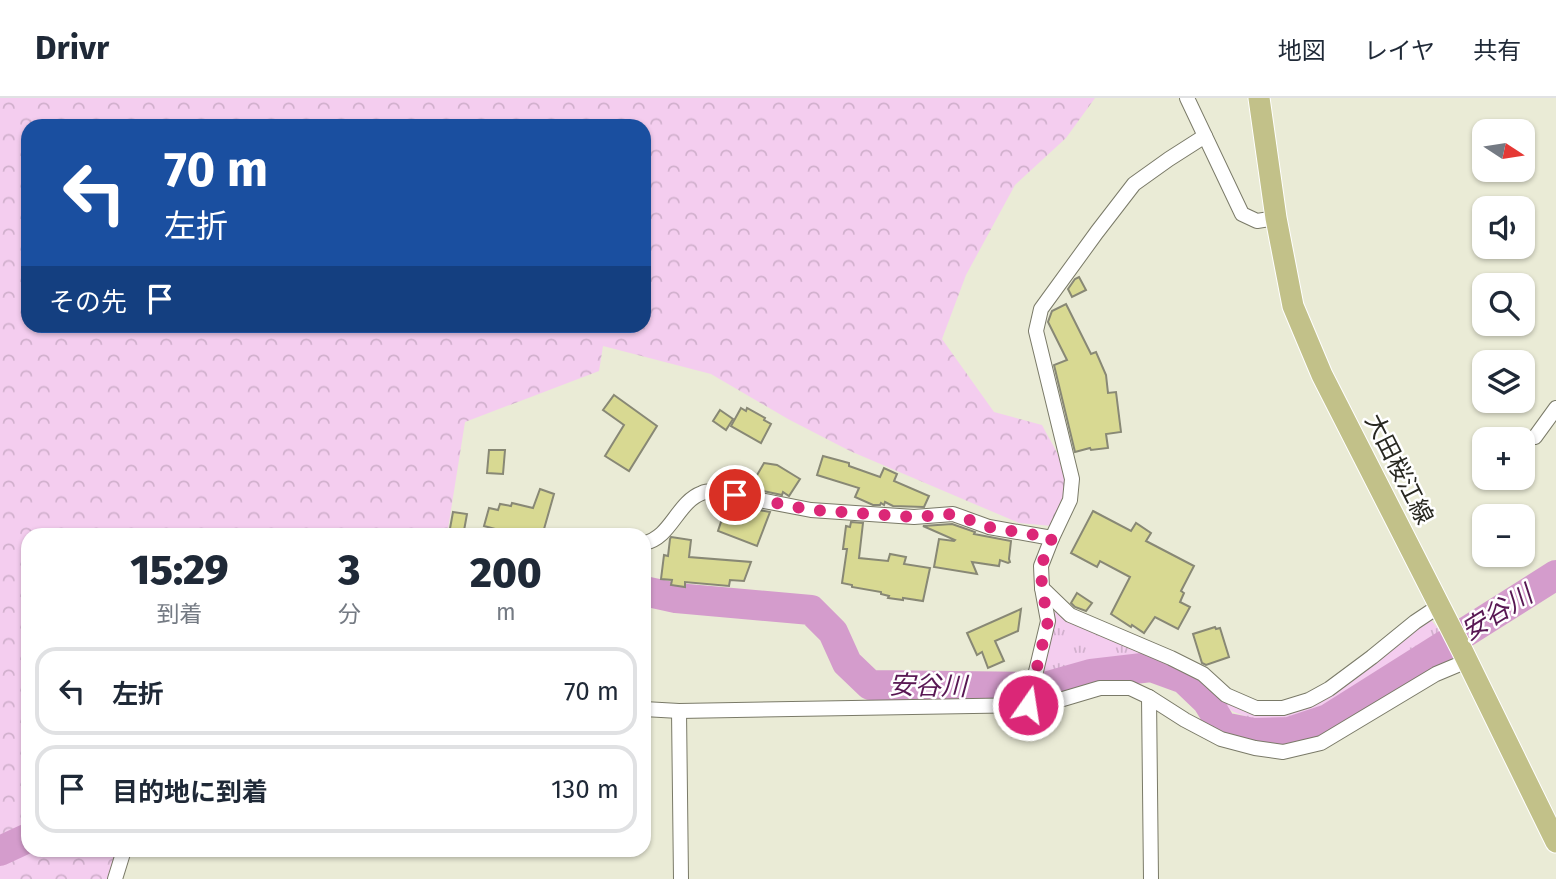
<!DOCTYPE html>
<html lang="ja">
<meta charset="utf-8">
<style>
:root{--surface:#fff;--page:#f2f2f3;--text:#1f2937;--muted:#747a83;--line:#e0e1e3}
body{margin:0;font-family:"Fira Sans","Noto Sans JP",sans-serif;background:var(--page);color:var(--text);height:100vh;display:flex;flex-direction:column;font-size:26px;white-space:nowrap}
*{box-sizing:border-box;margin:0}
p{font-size:23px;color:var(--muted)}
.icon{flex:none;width:38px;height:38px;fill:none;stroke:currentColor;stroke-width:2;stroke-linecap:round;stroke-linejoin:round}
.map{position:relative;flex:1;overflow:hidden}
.drawer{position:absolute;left:21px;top:430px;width:630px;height:329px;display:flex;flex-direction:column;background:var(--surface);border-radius:21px;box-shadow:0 2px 5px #0004}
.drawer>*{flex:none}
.banner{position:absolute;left:21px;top:21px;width:630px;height:214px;border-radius:21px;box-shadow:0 2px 5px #0004;background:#1a4fa0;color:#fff;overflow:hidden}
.needle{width:46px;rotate:102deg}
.tools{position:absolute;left:1472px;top:21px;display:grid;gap:14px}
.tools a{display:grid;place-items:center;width:63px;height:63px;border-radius:14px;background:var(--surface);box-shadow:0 2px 5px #0004;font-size:35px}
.pin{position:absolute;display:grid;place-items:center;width:60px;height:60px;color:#fff;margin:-30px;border:4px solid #fff;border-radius:50%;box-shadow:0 2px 7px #0007}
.me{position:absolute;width:77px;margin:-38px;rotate:13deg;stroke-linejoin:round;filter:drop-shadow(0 0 5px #0008)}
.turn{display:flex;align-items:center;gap:24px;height:147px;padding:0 28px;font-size:32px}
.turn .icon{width:91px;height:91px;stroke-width:2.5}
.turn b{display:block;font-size:49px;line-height:60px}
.then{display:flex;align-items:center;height:66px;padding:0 28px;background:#0003;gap:14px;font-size:26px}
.eta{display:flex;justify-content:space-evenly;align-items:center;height:119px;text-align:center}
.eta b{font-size:42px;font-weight:800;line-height:49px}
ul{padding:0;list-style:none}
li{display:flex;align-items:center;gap:21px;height:88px;margin:0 14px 10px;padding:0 14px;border:4px solid var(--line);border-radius:21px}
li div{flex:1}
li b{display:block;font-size:26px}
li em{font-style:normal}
header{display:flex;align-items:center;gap:42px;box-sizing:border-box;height:98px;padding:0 35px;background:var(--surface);border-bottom:2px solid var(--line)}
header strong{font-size:33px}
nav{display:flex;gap:38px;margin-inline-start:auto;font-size:24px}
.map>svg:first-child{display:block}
.grass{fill:url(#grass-tufts)}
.forest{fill:url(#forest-crowns);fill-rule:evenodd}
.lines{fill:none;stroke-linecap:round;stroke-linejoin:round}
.river{stroke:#d49ccc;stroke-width:30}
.building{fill:#d8d992;stroke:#888875;stroke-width:2}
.street-casing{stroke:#7a7a68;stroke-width:16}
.primary-casing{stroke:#fff;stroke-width:23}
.street{stroke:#fff;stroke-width:14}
.primary{stroke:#c2c189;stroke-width:21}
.route{stroke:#db2777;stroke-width:12;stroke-dasharray:0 21.6}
.labels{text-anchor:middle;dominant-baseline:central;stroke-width:5;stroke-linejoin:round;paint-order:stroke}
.street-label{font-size:24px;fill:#282821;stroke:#fff}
.water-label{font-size:26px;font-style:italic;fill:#581753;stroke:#fff}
</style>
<header>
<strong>Drivr</strong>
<nav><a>地図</a><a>レイヤ</a><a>共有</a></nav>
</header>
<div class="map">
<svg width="1556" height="781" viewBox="0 0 1556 781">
<defs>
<pattern id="grass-tufts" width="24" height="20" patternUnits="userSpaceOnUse" patternTransform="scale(1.75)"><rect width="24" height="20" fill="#f4cdef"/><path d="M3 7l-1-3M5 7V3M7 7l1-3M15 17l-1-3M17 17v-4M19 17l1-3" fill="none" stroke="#d1b0cd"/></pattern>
<pattern id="forest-crowns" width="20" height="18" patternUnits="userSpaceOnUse" patternTransform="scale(1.75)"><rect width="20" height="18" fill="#f4cdef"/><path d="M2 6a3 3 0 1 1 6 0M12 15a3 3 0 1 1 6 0" fill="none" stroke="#d1b0cd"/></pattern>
</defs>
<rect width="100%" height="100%" fill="#eaebd6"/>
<path class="grass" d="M 1055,512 L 1073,523 L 1283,615 L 1423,522 L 1431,522 L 1440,533 L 1356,586 L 1339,601 L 1314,617 L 1281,624 L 1258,623 L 1234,614 L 1210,600 L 1194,582 L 1154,564 L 1130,568 L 1104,569 L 1036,582 Z"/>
<path class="forest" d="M 0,0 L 1095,0 L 1066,40 L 1015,87 L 966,177 L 942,241 L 994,314 L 1042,327 C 1053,349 1072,373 1066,399 C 1064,409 1056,419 1052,428 L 1019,425 L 850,353 L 788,321 L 711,276 L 603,248 L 599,273 L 465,324 L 447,437 L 28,438 L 28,752 L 120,753 L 112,781 L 0,781 ZM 28,28 L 644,28 L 644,228 L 28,228 Z"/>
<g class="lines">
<g class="river">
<path d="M 644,493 L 676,500 L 811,512 L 833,534 L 847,565 L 870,587 L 1045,589 L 1091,576 L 1151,569 L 1184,581 L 1207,603 L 1223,629 L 1253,635 L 1289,634 L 1328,621 L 1556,477"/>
<path d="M 0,753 L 28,740"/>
</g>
</g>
<g class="building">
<path d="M 1079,179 L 1086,192 L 1072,199 L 1068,191 L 1075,181 Z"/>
<path d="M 1066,206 L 1091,256 L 1096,254 L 1106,277 L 1108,295 L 1116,294 L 1121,334 L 1106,336 L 1108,350 L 1091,352 L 1090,350 L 1075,354 L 1054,267 L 1067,262 L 1048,224 L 1052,213 Z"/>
<path d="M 614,297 L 657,328 L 629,373 L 605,358 L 624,327 L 603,312 Z"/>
<path d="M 741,310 L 746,313 L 747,310 L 765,320 L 764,322 L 771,326 L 761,345 L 731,328 Z"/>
<path d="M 720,312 L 733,321 L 726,332 L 713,323 Z"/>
<path d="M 489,352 L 505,352 L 503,376 L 487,375 Z"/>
<path d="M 823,358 L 849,365 L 849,368 L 880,379 L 884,370 L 897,376 L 894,383 L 929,398 L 924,409 L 893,408 L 885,404 L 884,407 L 881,405 L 880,407 L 873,407 L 855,399 L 859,390 L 817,377 Z"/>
<path d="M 764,365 L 777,367 L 800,381 L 789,398 L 783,394 L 782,397 L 734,387 L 737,380 L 753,384 Z"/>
<path d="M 540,391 L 554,396 L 542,438 L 506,438 L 498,436 L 499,432 L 484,428 L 489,410 L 498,412 L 500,406 L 511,408 L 512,405 L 533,410 Z"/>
<path d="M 727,406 L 770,414 L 757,448 L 718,433 Z"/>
<path d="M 1093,413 L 1131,433 L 1136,425 L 1151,435 L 1146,443 L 1194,468 L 1181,493 L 1184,495 L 1180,504 L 1190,509 L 1178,531 L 1155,519 L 1144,535 L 1132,527 L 1131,529 L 1111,516 L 1130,479 L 1100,463 L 1097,469 L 1071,455 Z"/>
<path d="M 453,414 L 467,416 L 463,438 L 449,436 Z"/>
<path d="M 851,424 L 863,425 L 859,460 L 888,463 L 890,456 L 906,459 L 904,466 L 930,470 L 923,503 L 903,500 L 903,502 L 888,500 L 889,498 L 881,496 L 881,494 L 852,489 L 852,487 L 842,485 L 847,451 L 843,451 L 846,428 L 850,429 Z"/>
<path d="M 952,426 L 975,434 L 974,436 L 1011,443 L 1009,461 L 1010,464 L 1008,465 L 1000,462 L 999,468 L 972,464 L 977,476 L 934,469 L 939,441 L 954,443 L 955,442 L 923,428 Z"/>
<path d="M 671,439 L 691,442 L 689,459 L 751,464 L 744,483 L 730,482 L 729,488 L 685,484 L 685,489 L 671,487 L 672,482 L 661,481 L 664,457 L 668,458 L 670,441 Z"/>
<path d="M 1077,495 L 1092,505 L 1086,513 L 1075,509 L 1071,505 Z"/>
<path d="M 1021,511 L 1018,533 L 995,543 L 1004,563 L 988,570 L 982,554 L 977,557 L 967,535 Z"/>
<path d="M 1215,529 L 1216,531 L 1220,530 L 1229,559 L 1206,567 L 1202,565 L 1193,536 Z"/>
</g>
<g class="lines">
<g class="street-casing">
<g id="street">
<path d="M 1187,0 L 1242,116 L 1257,123 L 1276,120"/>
<path d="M 1535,339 L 1556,310"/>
<path d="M 644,445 C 671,440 677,404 702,395 C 706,393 709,393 713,393 L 811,412 L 914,419 L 953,416 L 989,429 L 1052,440 L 1070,402 L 1072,381 L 1036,233 L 1041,211 L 1097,134 L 1134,86 L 1169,61 L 1205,38"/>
<path d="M 1042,490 L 1070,517 L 1171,560 L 1203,576 L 1226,597 L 1256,610 L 1283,610 L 1309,602 L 1329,591 L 1372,559 L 1415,524 L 1439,508"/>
<path d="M 1149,599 L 1151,781"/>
<path d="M 1028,607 L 1048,523 L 1042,490 L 1041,468 L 1052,440"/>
<path d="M 644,611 L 679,613 L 1028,607 L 1063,601 L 1100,590 L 1130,590 L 1149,599 L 1185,622 L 1221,641 L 1255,650 L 1283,654 L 1321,645 L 1436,576 L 1467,563"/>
<path d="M 679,613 L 681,781"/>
<path d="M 115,781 L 124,752"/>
</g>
</g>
<g class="primary-casing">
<path id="primary" d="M 1259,0 L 1276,120 L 1293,208 L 1322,277 L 1462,552 L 1556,744"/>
</g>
<use href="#street" class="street"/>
<use href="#primary" class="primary"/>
</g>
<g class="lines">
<path class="route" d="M 735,397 L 811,412 L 914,419 L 953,416 L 989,429 L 1052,440 L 1041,468 L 1042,490 L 1048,523 L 1028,607"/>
</g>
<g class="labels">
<g class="street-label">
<text transform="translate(1399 371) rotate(63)">大田桜江線</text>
</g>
<g class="water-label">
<text transform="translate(1497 515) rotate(-32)">安谷川</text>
<text transform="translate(928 588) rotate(1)">安谷川</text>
</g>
</g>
</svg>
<div class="tools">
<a><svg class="needle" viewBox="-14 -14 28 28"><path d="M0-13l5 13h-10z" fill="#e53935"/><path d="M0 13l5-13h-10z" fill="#747a83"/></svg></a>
<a><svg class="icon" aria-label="sound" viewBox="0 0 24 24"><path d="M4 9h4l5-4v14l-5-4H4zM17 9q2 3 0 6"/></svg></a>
<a><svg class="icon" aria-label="search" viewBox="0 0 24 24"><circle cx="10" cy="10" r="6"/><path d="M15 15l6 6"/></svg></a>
<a><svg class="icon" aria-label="layers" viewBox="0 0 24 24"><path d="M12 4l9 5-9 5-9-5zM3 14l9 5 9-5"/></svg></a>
<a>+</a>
<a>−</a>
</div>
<div class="pin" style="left:735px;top:397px;background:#d93025"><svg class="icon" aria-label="arrive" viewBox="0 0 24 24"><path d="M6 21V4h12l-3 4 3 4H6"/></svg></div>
<svg class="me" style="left:1028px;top:607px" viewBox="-20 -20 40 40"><circle r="17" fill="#db2777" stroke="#fff" stroke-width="3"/><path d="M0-11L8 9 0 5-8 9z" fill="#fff"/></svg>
<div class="banner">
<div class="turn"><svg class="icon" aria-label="left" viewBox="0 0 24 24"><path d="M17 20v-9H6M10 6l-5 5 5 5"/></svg><div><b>70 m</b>左折</div></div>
<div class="then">その先<svg class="icon" aria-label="arrive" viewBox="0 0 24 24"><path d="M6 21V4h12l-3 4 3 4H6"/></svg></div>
</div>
<section class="drawer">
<div class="eta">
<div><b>15:29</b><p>到着</p></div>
<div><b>3</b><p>分</p></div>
<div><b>200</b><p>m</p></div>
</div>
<ul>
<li><svg class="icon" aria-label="left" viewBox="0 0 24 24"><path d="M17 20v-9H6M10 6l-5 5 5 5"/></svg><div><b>左折</b></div><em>70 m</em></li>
<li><svg class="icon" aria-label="arrive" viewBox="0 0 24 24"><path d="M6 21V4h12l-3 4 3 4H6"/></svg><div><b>目的地に到着</b></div><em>130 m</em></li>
</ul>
</section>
</div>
